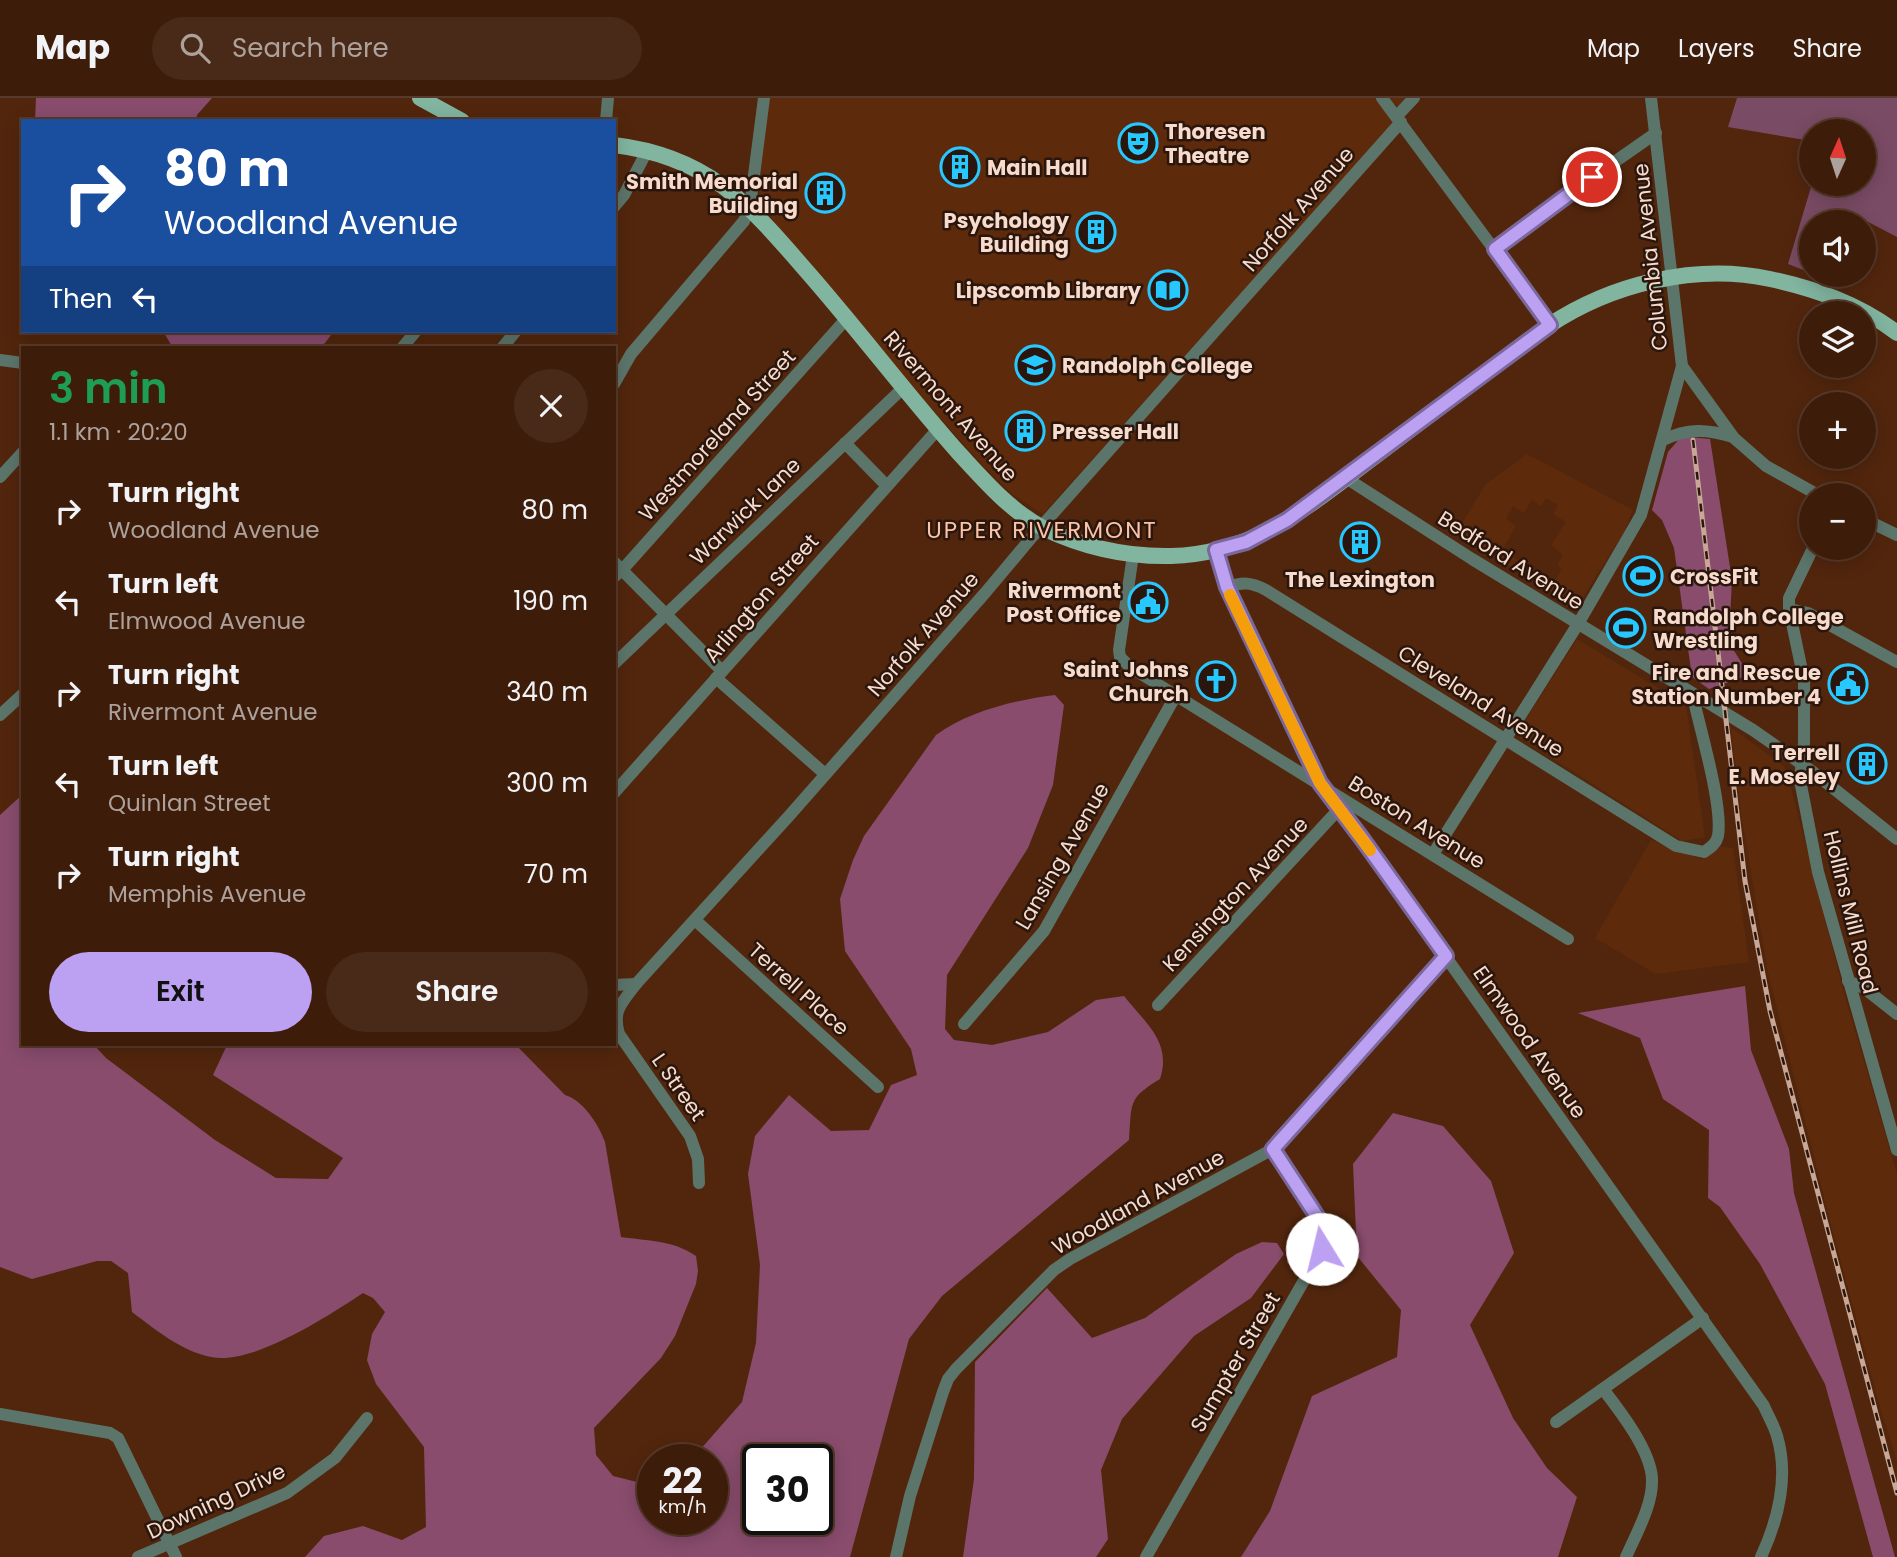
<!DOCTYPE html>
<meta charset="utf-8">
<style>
:root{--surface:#3e1c0a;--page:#492918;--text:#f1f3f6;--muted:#ada19c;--line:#573a2b;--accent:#bca0f2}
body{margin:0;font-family:Poppins,sans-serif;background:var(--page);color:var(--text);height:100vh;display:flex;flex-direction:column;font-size:26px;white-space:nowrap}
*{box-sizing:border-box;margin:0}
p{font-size:23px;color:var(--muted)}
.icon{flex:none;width:38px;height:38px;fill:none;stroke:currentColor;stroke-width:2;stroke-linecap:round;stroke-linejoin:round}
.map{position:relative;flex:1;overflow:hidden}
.details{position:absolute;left:21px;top:248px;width:595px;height:700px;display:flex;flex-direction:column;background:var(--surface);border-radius:0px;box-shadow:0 4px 18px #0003,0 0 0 2px var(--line)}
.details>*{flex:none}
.guide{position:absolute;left:21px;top:21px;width:595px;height:214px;border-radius:0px;box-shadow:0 4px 18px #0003,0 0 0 2px var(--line);background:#1a4fa0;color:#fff;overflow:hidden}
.needle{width:46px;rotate:3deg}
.controls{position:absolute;left:1799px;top:21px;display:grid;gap:14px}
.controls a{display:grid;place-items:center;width:77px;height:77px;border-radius:50%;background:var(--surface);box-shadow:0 4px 18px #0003,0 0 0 2px var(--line);font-size:35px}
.speed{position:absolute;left:637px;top:1346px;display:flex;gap:14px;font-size:35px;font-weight:700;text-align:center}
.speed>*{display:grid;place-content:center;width:91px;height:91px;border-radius:50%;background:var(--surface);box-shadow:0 4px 18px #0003,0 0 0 2px var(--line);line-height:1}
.speed small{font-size:18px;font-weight:400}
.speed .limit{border:4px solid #111;border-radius:10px;background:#fff;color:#111}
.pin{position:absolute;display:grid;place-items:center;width:60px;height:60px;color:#fff;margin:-30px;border:4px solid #fff;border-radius:50%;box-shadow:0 2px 7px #0007}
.me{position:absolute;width:77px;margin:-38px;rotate:351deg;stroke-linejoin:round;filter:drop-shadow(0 0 5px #0008)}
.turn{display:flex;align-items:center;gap:24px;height:147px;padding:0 28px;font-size:32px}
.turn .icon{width:91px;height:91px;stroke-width:2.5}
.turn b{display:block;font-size:49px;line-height:60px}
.then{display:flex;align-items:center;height:66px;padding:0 28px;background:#0003;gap:14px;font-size:26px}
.round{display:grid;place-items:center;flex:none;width:74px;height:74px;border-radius:37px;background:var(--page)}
.overview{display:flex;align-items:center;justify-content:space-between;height:119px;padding:0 28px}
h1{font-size:42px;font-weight:600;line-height:52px;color:#1e9e55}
.cta{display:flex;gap:14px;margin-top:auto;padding:14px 28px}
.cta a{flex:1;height:80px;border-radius:42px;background:var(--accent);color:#111;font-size:28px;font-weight:600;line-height:80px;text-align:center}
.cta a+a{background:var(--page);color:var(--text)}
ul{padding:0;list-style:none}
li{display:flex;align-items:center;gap:21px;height:91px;padding:0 28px}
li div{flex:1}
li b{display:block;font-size:26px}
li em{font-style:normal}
header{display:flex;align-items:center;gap:42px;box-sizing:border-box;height:98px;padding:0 35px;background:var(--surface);border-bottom:2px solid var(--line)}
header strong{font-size:33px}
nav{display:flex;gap:38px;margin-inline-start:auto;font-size:24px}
.search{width:490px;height:63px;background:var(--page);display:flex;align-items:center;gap:18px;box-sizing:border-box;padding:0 24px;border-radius:38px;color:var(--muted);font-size:26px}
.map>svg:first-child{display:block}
.built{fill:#5d2a0c;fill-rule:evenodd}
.green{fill:#7a4b64}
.forest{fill:#894c6d;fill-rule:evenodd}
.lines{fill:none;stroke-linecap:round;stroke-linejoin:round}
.minor{stroke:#5c756b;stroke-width:12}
.major{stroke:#81b5a0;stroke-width:16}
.rail-casing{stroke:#c8a796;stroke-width:5}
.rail{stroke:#2a160c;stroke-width:2.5;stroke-dasharray:8;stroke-linecap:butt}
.route-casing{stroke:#7a689d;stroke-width:18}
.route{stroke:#bca0f2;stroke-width:12}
.slow{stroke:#f59e0b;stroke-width:12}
.labels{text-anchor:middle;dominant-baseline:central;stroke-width:5;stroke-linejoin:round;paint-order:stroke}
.poi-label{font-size:21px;font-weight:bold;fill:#f7dbcd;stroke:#2a160c;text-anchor:end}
.street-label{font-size:21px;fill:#f7dbcd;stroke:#2a160c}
.neighbourhood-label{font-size:23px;letter-spacing:2px;fill:#fac2a7;stroke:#2a160c}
</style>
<header>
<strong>Map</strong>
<div class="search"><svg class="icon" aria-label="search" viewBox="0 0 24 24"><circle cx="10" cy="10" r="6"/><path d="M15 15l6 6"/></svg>Search here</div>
<nav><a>Map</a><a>Layers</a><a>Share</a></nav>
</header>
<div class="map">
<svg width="1897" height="1459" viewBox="0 0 1897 1459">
<rect width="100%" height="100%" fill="#52260d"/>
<g class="built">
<path d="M 767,0 L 1416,0 L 1043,416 L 1012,396 L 985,370 L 800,165 L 758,99 Z"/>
<path d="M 1527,356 L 1633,412 L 1624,434 L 1576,510 L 1456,435 L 1486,386 ZM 1546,400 L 1558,407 L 1553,416 L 1566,424 L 1551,447 L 1563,457 L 1557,467 L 1562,471 L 1551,488 L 1529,474 L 1531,470 L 1502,452 L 1516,428 L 1506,421 L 1513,408 L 1524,415 L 1532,402 L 1541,408 Z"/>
<path d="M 1577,541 L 1686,607 L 1705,739 L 1682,743 L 1516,637 Z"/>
<path d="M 1731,630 L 1783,667 L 1790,686 L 1845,899 L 1897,1076 L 1897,1363 L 1880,1309 L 1831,1127 L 1767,870 L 1741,715 Z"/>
<path d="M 1651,742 L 1702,761 L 1721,748 L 1733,750 L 1749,864 L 1656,876 L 1595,840 Z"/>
</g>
<path class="green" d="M 1737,0 L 1897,0 L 1897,139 L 1851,115 L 1846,124 L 1811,124 L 1811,175 L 1788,166 L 1811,89 L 1814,86 L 1864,86 L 1864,33 L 1811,33 L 1811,43 L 1728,29 Z"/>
<g class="forest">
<path d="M 36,0 L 212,0 L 197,17 L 196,23 L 35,23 Z"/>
<path d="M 163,233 L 334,233 L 325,245 L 317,250 L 173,250 Z"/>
<path d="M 1688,339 L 1710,341 L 1732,482 L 1730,520 L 1733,551 L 1749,577 L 1709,591 L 1692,579 L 1674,450 L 1662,422 L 1652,412 L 1668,354 L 1680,340 Z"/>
<path d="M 1055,597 L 1064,607 L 1053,687 L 1028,750 L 947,877 L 945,931 L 954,942 L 992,947 L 1048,934 L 1096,902 L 1124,898 C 1146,926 1172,944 1160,981 C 1127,1001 1132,1005 1129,1042 L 942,1198 L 909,1241 L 850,1459 L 305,1459 L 324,1438 L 363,1428 L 402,1442 L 426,1429 L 424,1349 L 376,1286 L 367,1262 L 372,1236 L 385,1214 L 373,1200 L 363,1195 C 328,1218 252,1268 211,1259 C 181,1253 156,1232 132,1214 L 128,1175 L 111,1163 L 97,1163 L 32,1181 L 0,1169 L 0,717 L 23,696 L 23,947 L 94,947 L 106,960 L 215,1042 L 276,1080 L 328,1081 L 343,1060 L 213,977 L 227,947 L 516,947 L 565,997 C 583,1002 599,1027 605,1044 L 621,1139 C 648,1143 673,1142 696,1158 L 698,1173 L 696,1186 L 675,1238 L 661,1260 L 594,1330 L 596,1357 L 613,1378 L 653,1388 L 653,1421 L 712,1421 L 712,1362 L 692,1361 L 742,1304 L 756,1245 L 760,1167 L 748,1076 L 755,1038 L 789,997 L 831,1033 L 869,1032 L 891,987 L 917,977 L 911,951 L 845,853 L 840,801 L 853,762 L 864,738 L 936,637 C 969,613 1015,602 1055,597 ZM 758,1362 L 817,1362 L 817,1421 L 758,1421 Z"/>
<path d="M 1745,888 L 1751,952 L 1789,1051 L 1794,1095 L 1895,1459 L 1873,1459 L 1825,1286 L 1760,1166 L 1720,1109 L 1708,1100 L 1709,1032 L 1663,1001 L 1640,940 L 1578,915 Z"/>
<path d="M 1393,1015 L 1443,1028 L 1491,1083 L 1514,1155 L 1470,1227 L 1513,1320 L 1547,1370 L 1577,1399 L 1558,1459 L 1241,1459 L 1270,1413 L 1312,1298 L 1397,1259 L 1401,1212 L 1357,1158 L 1353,1066 Z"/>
<path d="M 1262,1144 L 1277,1145 L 1284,1156 L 1251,1200 L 1194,1238 L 1122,1321 L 1101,1372 L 1108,1441 L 1096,1459 L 963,1459 L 974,1381 L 975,1264 L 1047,1190 L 1092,1240 L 1145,1220 L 1236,1156 Z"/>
</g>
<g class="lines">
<g class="minor">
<path d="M 1382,0 L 1550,227"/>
<path d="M 1651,0 L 1682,268 L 1734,340 L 1766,368 L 1818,397"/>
<path d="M 1397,18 L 1414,0"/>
<path d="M 606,23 L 608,0"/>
<path d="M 614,109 L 624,97 L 647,53"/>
<path d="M 1495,151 L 1550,109 L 1656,35"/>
<path d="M 402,250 L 416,233"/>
<path d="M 502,250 L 516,233"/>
<path d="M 0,262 L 23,265"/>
<path d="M 614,286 L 631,256 L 744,123 L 750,108 L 764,0"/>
<path d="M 1663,342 C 1688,330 1707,331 1733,339"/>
<path d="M 845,345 L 886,387"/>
<path d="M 0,379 L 23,354"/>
<path d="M 1346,380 L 1472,461 L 1753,632 L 1813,674 L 1897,741"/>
<path d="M 1864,421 L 1897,437"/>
<path d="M 1813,450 L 1789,500 L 1789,511 L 1804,582 L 1804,645 L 1800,682 L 1818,774 L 1897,1052"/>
<path d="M 1216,452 L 1227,489 L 1320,686 L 1363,742 L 1764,1308 C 1768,1318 1774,1327 1777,1338 C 1789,1378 1778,1422 1761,1459"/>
<path d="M 1133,457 L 1119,552 L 1120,559 L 1130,569 L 1568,841"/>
<path d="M 614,464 L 722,573"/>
<path d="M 614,479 L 623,471 L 847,220"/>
<path d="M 1227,489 C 1243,484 1251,484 1266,492 L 1676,748 L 1704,754 C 1711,749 1716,746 1718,738 C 1723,709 1702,638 1695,607 L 1690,596"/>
<path d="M 1789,511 L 1808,515 L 1897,564"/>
<path d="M 614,566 L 903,290"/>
<path d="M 716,580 L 825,676"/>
<path d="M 0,617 L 23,596"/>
<path d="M 614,695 L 938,331"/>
<path d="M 1433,756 L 1578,526 L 1641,417 L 1682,268"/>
<path d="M 695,822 L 878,989"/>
<path d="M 1848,883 L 1864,890 L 1897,916"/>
<path d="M 614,887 L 636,886"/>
<path d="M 1158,907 L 1339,711"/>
<path d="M 964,926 L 1044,833 L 1176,597"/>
<path d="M 699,1085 L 698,1061 L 690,1038 L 619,936 C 612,912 622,905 636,886 L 789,718 L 985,495 L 1032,439 L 1401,24"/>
<path d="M 1603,1291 C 1620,1313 1651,1353 1652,1381 C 1653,1407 1636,1436 1626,1459"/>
<path d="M 0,1316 L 110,1335 L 118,1340 L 176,1459"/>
<path d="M 1556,1324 L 1703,1220"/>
<path d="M 138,1459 L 287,1395 L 335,1360 L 367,1320"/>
<path d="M 896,1459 L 910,1398 L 943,1294 L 948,1281 L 956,1271 L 1054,1172 L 1070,1161 L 1273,1051 L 1446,858"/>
<path d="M 1146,1459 L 1322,1151 L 1323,1137 L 1320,1123 L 1273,1051"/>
</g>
<g class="major">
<path d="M 420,0 L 462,23"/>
<path d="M 614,47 C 706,58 746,103 803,169 C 856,229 904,293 957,353 C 983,381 1009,412 1043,430 C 1083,449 1127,459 1171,458 C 1247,456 1298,417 1357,372 C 1398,341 1439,310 1480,279 C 1503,262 1525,244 1548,228 C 1611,186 1695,165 1770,181 C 1816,191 1859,206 1897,235"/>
</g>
<g class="rail-casing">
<path id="rail" d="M 1693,342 L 1745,783 L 1770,913 L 1897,1395"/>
</g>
<use href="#rail" class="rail"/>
</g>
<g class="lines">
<g class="route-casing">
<path id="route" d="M 1322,1151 L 1323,1137 L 1320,1123 L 1273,1051 L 1446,858 L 1363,742 L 1320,685 L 1227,489 L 1216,452 L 1246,444 L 1287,422 L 1550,227 L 1495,151 L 1592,79"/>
</g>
<use href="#route" class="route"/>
<path class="slow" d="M 1230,497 L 1320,685 L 1370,752"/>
</g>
<defs>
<g id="theatre-ring" transform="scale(2.0125)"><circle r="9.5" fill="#2a160c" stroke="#27c8ff" stroke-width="1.5"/><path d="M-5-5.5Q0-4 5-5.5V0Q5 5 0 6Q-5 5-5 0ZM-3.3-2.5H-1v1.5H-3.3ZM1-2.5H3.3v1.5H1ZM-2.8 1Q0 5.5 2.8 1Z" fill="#27c8ff"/></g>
<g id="building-ring" transform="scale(2.0125)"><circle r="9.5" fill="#2a160c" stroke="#27c8ff" stroke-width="1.5"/><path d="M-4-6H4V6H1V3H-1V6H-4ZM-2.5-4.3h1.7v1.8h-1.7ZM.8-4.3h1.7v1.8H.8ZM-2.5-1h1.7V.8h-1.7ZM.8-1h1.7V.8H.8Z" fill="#27c8ff"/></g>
<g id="library-ring" transform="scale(2.0125)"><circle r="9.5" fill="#2a160c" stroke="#27c8ff" stroke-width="1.5"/><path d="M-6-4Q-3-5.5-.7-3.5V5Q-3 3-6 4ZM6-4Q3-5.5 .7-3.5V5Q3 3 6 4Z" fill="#27c8ff"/></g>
<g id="university-ring" transform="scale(2.0125)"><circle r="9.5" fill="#2a160c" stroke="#27c8ff" stroke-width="1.5"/><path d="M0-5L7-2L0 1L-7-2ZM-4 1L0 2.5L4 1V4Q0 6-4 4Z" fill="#27c8ff"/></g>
<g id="stadium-ring" transform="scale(2.0125)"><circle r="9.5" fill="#2a160c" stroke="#27c8ff" stroke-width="1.5"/><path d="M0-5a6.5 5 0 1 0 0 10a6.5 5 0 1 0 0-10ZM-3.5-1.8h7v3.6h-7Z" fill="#27c8ff"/></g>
<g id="civic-ring" transform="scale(2.0125)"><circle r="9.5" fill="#2a160c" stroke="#27c8ff" stroke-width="1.5"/><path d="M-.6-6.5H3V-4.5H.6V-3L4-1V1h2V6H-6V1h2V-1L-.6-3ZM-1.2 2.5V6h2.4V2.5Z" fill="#27c8ff"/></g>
<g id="church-ring" transform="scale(2.0125)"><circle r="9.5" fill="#2a160c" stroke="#27c8ff" stroke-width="1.5"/><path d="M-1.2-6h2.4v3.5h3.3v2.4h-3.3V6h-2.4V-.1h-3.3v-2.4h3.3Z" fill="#27c8ff"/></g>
</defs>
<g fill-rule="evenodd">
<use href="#theatre-ring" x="1138" y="45"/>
<use href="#building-ring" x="960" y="69"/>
<use href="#building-ring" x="825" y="95"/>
<use href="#building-ring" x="1096" y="134"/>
<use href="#library-ring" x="1168" y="192"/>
<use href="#university-ring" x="1035" y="267"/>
<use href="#building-ring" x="1025" y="333"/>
<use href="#building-ring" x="1360" y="444"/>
<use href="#stadium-ring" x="1643" y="478"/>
<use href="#civic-ring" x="1148" y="504"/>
<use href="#stadium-ring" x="1626" y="530"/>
<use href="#church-ring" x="1216" y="583"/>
<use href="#civic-ring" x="1848" y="586"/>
<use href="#building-ring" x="1867" y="666"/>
</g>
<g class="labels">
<g class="poi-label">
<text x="1165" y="33" text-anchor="start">Thoresen<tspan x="1165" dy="24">Theatre</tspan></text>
<text x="987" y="69" text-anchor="start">Main Hall</text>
<text x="798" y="83">Smith Memorial<tspan x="798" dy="24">Building</tspan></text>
<text x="1069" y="122">Psychology<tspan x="1069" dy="24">Building</tspan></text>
<text x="1141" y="192">Lipscomb Library</text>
<text x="1062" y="267" text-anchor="start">Randolph College</text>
<text x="1052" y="333" text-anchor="start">Presser Hall</text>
<text x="1670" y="478" text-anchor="start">CrossFit</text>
<text x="1360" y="481" text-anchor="middle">The Lexington</text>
<text x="1121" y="492">Rivermont<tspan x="1121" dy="24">Post Office</tspan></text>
<text x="1653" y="518" text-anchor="start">Randolph College<tspan x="1653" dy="24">Wrestling</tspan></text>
<text x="1189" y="571">Saint Johns<tspan x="1189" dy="24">Church</tspan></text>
<text x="1821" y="574">Fire and Rescue<tspan x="1821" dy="24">Station Number 4</tspan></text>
<text x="1840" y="654">Terrell<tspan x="1840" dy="24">E. Moseley</tspan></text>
</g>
<g class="street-label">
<text transform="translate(1298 111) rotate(-49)">Norfolk Avenue</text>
<text transform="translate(1650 159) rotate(-96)">Columbia Avenue</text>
<text transform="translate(951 308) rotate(49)">Rivermont Avenue</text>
<text transform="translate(717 337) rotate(-48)">Westmoreland Street</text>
<text transform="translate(745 413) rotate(-44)">Warwick Lane</text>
<text transform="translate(1511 462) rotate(32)">Bedford Avenue</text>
<text transform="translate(761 500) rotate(-49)">Arlington Street</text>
<text transform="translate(923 536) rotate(-49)">Norfolk Avenue</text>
<text transform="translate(1481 603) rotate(32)">Cleveland Avenue</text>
<text transform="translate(1417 724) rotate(32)">Boston Avenue</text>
<text transform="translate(1062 758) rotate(-60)">Lansing Avenue</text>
<text transform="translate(1235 796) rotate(-47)">Kensington Avenue</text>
<text transform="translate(1851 814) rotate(76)">Hollins Mill Road</text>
<text transform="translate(799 891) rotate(42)">Terrell Place</text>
<text transform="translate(1530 944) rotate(55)">Elmwood Avenue</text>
<text transform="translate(679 989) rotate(55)">L Street</text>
<text transform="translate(1138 1104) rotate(-29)">Woodland Avenue</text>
<text transform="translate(1235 1264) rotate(-60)">Sumpter Street</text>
<text transform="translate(216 1403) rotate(-25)">Downing Drive</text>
</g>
<g class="neighbourhood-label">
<text x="1042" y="432">UPPER RIVERMONT</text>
</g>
</g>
</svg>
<div class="controls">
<a><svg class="needle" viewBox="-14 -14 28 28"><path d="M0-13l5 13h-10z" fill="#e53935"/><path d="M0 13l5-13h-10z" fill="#ada19c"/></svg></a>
<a><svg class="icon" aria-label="sound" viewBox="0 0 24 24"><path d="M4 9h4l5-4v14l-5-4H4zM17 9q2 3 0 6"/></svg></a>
<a><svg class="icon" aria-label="layers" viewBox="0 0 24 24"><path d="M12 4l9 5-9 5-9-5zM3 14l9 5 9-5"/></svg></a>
<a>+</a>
<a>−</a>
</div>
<div class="speed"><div>22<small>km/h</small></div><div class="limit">30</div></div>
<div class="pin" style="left:1592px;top:79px;background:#d93025"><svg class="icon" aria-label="arrive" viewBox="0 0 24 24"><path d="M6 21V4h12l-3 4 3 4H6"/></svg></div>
<svg class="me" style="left:1322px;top:1151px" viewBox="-20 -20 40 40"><circle r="19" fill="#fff"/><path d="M0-13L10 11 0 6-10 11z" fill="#bca0f2"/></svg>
<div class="guide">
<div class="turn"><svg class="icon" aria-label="right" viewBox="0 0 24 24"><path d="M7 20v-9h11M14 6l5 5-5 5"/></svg><div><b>80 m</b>Woodland Avenue</div></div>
<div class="then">Then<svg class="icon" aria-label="left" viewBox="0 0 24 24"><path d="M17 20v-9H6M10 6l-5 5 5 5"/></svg></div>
</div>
<section class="details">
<div class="overview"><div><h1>3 min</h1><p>1.1 km · 20:20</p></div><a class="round"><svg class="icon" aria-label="close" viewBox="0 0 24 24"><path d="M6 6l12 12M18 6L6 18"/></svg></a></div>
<ul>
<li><svg class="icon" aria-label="right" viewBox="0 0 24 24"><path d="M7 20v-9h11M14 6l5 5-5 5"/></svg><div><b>Turn right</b><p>Woodland Avenue</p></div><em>80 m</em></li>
<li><svg class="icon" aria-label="left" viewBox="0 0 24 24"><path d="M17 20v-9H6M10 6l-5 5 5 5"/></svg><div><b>Turn left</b><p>Elmwood Avenue</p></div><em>190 m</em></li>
<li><svg class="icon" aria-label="right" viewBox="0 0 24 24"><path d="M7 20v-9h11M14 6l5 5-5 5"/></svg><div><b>Turn right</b><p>Rivermont Avenue</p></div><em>340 m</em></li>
<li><svg class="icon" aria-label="left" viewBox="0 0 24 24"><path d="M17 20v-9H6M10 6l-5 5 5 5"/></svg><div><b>Turn left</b><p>Quinlan Street</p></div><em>300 m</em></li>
<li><svg class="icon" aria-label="right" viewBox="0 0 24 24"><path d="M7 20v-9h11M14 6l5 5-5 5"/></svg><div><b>Turn right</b><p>Memphis Avenue</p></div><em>70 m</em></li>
</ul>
<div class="cta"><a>Exit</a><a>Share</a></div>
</section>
</div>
